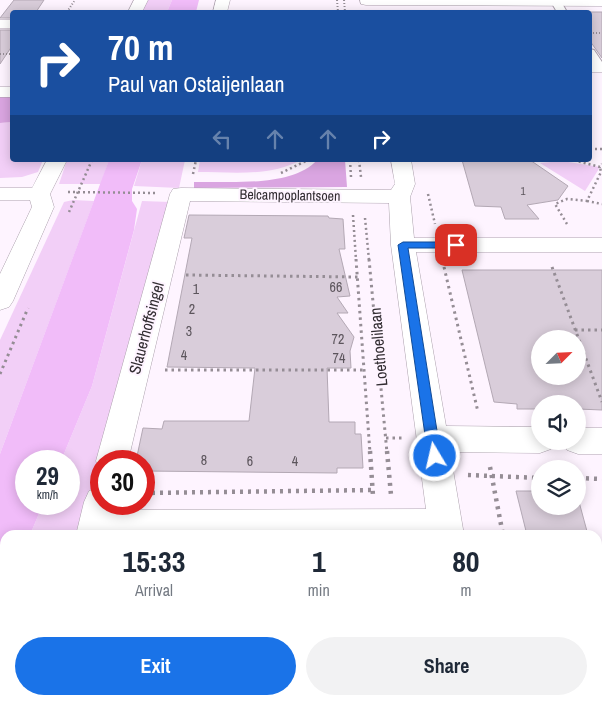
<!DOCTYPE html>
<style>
:root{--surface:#fff;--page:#f2f2f3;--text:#1f2937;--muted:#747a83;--accent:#1a73e8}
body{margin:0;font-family:"Archivo Narrow",sans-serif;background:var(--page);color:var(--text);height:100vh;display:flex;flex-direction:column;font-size:19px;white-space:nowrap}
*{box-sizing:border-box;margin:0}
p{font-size:16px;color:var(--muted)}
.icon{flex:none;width:28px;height:28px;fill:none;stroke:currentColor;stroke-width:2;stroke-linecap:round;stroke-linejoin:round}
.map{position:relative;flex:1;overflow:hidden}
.panel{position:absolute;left:0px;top:530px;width:602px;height:175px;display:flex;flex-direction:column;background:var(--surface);border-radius:15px 15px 0 0;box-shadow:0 2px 12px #0003}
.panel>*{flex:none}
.guide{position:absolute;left:10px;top:10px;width:582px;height:152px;border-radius:5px;box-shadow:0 2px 12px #0003;background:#1a4fa0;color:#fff;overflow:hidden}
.needle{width:32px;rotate:66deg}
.tools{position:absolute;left:531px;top:330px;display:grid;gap:10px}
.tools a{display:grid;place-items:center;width:55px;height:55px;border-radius:50%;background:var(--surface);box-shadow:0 2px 12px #0003;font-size:25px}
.speed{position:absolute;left:15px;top:450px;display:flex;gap:10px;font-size:25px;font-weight:700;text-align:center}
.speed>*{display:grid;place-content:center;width:65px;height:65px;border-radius:50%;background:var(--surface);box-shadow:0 2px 12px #0003;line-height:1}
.speed small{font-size:12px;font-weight:400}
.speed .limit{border:8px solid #d22;background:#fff;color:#111}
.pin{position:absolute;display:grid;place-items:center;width:42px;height:42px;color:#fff;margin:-21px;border-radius:10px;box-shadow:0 2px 8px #0006}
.me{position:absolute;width:55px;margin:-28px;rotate:351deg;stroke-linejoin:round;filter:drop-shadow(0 0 4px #0008)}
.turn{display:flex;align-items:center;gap:18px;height:105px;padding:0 15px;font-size:22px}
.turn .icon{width:65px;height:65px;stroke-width:2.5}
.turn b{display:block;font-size:35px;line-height:42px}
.lanes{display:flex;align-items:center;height:48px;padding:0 15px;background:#0003;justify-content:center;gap:25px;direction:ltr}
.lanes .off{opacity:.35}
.eta{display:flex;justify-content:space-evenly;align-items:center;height:85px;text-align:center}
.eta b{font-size:30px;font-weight:700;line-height:35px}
.primary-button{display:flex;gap:10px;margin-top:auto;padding:10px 15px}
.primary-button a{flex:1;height:58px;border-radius:30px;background:var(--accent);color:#fff;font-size:20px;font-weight:700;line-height:58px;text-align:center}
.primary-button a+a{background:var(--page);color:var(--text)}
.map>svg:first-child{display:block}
.green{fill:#f2cff7}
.forest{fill:#daa5e1}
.water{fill:#f1bcf9}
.building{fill:#d9cdda;stroke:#b3a8b4;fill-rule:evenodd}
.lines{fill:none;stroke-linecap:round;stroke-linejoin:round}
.pedestrian-casing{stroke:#aca1ad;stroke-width:2}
.minor-casing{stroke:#aca1ad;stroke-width:1}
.path-far3{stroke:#958d95;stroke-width:2;stroke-dasharray:1 2;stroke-linecap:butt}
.path-far2{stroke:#958d95;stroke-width:2.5;stroke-dasharray:2 3;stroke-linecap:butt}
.path-far1{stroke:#958d95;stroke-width:3;stroke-dasharray:2.5 4;stroke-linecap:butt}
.path{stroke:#958d95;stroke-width:4.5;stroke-dasharray:3 5;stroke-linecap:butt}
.pedestrian{fill:#fff;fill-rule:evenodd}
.minor{fill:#fff;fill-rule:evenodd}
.route{fill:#1a73e8;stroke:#114b97}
.labels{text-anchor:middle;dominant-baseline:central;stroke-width:4;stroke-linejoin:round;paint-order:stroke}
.far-number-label{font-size:11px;fill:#5c555c}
.far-street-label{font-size:14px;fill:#322d32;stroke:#fef4ff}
.number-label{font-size:14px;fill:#5c555c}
.street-label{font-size:16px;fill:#322d32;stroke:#fef4ff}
</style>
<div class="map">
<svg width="602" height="705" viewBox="0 0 602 705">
<rect width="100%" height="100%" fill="#fef4ff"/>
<g class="green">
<path d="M 144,0 L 172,0 L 167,12 L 139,12 Z"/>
<path d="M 12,122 L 12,160 L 43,160 L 38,172 L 22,177 L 0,178 L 0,123 Z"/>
<path d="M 67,160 L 109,160 L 101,184 L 59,184 Z"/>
<path d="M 142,160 L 185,160 L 179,188 L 134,186 Z"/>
<path d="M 200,160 L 301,160 C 270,177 232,172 198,172 Z"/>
<path d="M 562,161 L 600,167 L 585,191 L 540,163 Z"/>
<path d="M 73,200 L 94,201 L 0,454 L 0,340 L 64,202 Z"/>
<path d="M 142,201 L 170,202 L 89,503 L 78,535 L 30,535 L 43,504 L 69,504 L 69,461 L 61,461 L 92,386 Z"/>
</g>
<g class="forest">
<path d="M 0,96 L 12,96 L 12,122 L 0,123 Z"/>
<path d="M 317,160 L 345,160 L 347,187 L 194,188 L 194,182 C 228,181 292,188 317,160 Z"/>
</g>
<g class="water">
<path d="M 172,0 L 199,0 L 196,12 L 167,12 Z"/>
<path d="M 109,160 L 142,160 L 132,189 L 132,201 L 137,209 L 134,230 L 92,386 L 61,461 L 26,461 L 26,504 L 43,504 L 30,535 L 5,535 L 5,570 L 0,570 L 0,454 Z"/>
</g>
<g class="building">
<path d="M 14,0 L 44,0 L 36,12 L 12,12 L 12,18 L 0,18 Z"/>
<path d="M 569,12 L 602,12 L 602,58 L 590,41 L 590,12 Z"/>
<path d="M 0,30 L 12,30 L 12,46 L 0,64 Z"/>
<path d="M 462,160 L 530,160 L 568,186 L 558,200 L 527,205 L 539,219 L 505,219 L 501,207 L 475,206 Z"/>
<path d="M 189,215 L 328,216 L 329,218 L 343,219 L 345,249 L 339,249 L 350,296 L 337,297 L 348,313 L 337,313 L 354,337 L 350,351 L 351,368 L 327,368 L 329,422 L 355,422 L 355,434 L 361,434 L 363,468 L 337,468 L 337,473 L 144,471 L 144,461 L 136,461 L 143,428 L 162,429 L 164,421 L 249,421 L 255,368 L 167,367 L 192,238 L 184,238 Z"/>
<path d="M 462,270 L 602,270 L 602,410 L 578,409 L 578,404 L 540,404 L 540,409 L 517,409 L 517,404 L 494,402 ZM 540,339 L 578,339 L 578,376 L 540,376 Z"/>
<path d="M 536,483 L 540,483 L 540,506 L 578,506 L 578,498 L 588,535 L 527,535 L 516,491 L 538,491 Z"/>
</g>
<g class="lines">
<g class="pedestrian-casing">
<g id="pedestrian">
<path d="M 550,0 L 560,0 L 567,12 L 557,12 Z"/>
<path d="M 590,49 L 594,50 L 602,62 L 602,70 L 594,70 L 590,63 Z"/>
</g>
</g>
<g class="minor-casing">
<g id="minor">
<path d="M 134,0 L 148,0 L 142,12 L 128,12 Z"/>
<path d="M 216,0 L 230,0 L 227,12 L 213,12 Z"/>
<path d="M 360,0 L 602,0 L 602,6 L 366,5 L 361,4 Z"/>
<rect x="0" y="20" width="12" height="8"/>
<rect x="590" y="62" width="12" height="10"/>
<rect x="0" y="87" width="12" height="10"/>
<path d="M 47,160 L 67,160 L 50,194 L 54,207 L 13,301 L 9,307 L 0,310 L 0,274 L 32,207 L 30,200 L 0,200 L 0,188 L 32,188 Z"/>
<path d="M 391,160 L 411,160 L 415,184 L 410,197 L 414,238 L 602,238 L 602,252 L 416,252 L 446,426 L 540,427 L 540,441 L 555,441 L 551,449 L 540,453 L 450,452 L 464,535 L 76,535 L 84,502 L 89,491 L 101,487 L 101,504 L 117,504 L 116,510 L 426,509 L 391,245 L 389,203 L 190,201 L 128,461 L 101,461 L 101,471 L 96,461 L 170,194 L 173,189 L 181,188 L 391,190 L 395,184 Z"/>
<path d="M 578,428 L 602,428 L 602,454 L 578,454 L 567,450 L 563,441 L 578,441 Z"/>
<rect x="0" y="583" width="5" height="38"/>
<path d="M 73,700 L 120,700 L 123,705 L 75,705 Z"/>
<path d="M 452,700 L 492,700 L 494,705 L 452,705 Z"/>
</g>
</g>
<g class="path-far3">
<path d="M 337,0 L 338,12"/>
<path d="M 344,0 L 345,12"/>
<path d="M 67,12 L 75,0"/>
<path d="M 590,33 L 602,33"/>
<path d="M 0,54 L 12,54"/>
</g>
<g class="path-far2">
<path d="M 590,149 L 602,149"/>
<path d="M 350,160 L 351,177"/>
<path d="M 359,160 L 361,177"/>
<path d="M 544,160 L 573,160 L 600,167 L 602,164"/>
<path d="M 281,173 L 308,160"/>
<path d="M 193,174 L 196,160"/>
<path d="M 68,192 L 156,193"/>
<path d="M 428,194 L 435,224"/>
<path d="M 587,201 L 602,204"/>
<path d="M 69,212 L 92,160"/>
<path d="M 353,215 L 356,260"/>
<path d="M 365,218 L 369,260"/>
<path d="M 567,224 L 555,204 L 567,199 L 587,201 L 601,172 L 600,167"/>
</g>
<g class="path-far1">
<path d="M 356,259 L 370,453"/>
<path d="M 369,259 L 387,453"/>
<path d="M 444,267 L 478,412"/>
<path d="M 552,267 L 602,402"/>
<path d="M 186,275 L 358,277"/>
<path d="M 575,330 L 602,330"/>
<path d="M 165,370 L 364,370"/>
<path d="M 0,374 L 28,308"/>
<path d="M 386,438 L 404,438"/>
</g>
<g class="path">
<path d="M 370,451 L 373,496"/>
<path d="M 387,451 L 391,495"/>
<path d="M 490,467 L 503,535"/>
<path d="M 468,475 L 540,478"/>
<path d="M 578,478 L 602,479"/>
<path d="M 144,493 L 373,490"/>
<path d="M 387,700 L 388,705"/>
<path d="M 411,700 L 411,705"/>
<path d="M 537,700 L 538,705"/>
</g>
<use href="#pedestrian" class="pedestrian"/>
<use href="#minor" class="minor"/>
</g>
<path class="route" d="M 403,242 L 456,242 L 461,245 L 456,248 L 408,248 L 441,456 L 439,460 L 435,462 L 430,460 L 428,456 L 398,245 Z"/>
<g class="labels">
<g class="far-number-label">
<text x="523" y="191">1</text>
</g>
<g class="far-street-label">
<text transform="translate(290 195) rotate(1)">Belcampoplantsoen</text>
</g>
<g class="number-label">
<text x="336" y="287">66</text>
<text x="196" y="289">1</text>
<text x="192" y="309">2</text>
<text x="189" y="331">3</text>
<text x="338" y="339">72</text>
<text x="184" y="355">4</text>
<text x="339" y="358">74</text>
<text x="204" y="460">8</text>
<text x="250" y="461">6</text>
<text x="295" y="461">4</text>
</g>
<g class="street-label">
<text transform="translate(146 328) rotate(-75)">Slauerhoffsingel</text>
<text transform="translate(378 347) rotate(-95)">Loethoelilaan</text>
</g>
</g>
</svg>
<div class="tools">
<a><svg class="needle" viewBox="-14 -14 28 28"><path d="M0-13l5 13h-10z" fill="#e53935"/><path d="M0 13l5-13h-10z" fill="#747a83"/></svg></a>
<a><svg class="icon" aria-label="sound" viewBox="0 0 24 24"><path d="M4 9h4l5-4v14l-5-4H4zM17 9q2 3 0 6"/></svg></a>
<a><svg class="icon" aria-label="layers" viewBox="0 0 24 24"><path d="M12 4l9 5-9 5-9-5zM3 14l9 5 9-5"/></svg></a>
</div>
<div class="speed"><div>29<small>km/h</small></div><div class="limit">30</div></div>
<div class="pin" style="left:456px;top:245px;background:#d93025"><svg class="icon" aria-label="arrive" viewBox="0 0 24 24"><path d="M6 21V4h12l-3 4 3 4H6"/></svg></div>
<svg class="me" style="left:435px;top:456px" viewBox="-20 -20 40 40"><circle r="17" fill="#1a73e8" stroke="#fff" stroke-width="3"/><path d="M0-11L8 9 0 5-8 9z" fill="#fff"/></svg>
<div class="guide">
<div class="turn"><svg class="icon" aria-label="right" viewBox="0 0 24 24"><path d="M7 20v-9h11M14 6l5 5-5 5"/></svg><div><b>70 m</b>Paul van Ostaijenlaan</div></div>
<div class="lanes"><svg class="icon off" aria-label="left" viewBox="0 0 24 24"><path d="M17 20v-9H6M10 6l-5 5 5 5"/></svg><svg class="icon off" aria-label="ahead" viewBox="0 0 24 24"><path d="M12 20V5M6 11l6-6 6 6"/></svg><svg class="icon off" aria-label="ahead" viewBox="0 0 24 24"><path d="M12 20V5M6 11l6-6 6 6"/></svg><svg class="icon" aria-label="right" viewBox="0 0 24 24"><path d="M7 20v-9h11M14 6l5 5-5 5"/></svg></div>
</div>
<section class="panel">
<div class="eta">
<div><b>15:33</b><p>Arrival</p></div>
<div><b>1</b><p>min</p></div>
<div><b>80</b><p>m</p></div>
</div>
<div class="primary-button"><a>Exit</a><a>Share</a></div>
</section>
</div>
